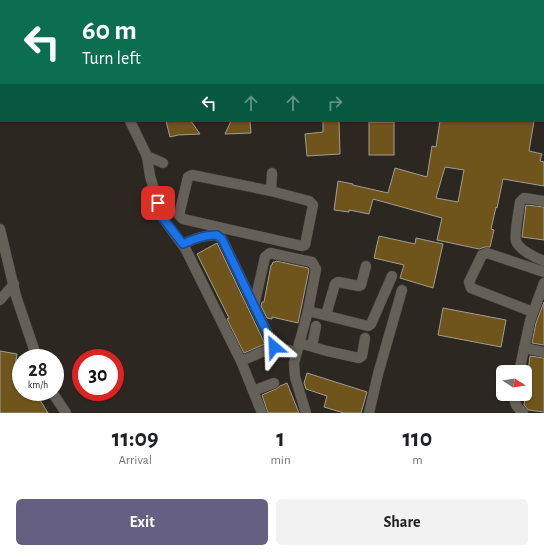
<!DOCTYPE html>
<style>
:root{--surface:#fff;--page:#f2f2f2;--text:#202124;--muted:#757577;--accent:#655f82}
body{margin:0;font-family:"Alegreya Sans",sans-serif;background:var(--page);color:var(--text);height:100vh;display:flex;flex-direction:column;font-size:15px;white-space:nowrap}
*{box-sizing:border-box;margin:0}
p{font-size:13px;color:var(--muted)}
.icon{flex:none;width:22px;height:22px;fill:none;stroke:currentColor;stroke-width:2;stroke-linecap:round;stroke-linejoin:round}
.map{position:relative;height:413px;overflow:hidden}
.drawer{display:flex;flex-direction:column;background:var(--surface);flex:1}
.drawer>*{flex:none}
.top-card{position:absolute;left:0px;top:0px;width:544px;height:122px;box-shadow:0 1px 3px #0004;background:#0b6e4f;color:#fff;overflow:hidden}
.needle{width:26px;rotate:102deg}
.buttons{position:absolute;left:496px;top:365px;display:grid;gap:8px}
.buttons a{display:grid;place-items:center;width:36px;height:36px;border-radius:6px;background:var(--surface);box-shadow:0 1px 3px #0004;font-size:20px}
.speed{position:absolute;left:12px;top:349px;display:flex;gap:8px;font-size:20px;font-weight:700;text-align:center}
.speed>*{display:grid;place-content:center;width:52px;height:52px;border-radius:50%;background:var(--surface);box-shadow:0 1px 3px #0004;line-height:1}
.speed small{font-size:10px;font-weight:400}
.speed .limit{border:6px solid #d22;background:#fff;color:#111}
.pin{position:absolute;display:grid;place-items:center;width:34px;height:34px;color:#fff;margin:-17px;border-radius:8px;box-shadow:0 2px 6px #0006}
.me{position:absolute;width:44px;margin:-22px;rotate:334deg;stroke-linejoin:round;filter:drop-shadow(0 0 3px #0008)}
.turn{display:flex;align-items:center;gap:14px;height:84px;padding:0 16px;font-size:18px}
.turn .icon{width:52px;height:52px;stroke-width:2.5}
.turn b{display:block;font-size:28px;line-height:34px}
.lanes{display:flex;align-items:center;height:38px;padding:0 16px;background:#0003;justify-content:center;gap:20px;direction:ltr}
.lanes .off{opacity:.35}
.eta{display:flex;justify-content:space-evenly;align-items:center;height:68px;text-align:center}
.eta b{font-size:24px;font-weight:700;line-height:28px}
.cta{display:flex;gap:8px;margin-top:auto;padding:8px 16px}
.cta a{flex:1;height:46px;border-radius:6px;background:var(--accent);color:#fff;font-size:16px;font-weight:700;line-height:46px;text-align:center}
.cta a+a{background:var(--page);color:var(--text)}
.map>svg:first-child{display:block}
.building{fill:#6f551b;stroke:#a29e96;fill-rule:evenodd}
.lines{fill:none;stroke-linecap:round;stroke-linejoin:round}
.minor-casing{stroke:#47443f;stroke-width:11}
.minor{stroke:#656159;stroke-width:10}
.route-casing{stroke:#114b97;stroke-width:10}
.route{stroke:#1a73e8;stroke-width:7}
</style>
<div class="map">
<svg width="544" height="413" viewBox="0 0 544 413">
<rect width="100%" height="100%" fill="#2c2821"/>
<g class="building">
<path d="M 166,121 L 191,121 L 200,134 L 178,135 L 170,137 Z"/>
<path d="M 231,121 L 250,121 L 251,133 L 225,134 Z"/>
<path d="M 323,121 L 339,121 L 340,154 L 307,156 L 305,134 L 323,132 Z"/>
<path d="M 440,121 L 534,121 L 529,151 L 542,154 L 540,161 L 544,162 L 544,186 L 503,179 L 497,208 L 496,207 L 491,229 L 494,230 L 490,247 L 485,247 L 479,249 L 437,240 L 442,218 L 373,199 L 369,214 L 349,210 L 349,212 L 334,210 L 338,181 L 353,184 L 353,185 L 388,193 L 395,168 L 427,177 L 432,146 L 436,147 ZM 445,167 L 464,170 L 458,202 L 436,198 Z"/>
<rect x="369" y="122" width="25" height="33"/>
<path d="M 526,205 L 544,207 L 544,240 L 522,237 Z"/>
<path d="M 379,236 L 415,244 L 416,238 L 443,244 L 433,288 L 400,278 L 404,265 L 374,258 Z"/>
<path d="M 217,243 L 265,344 L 244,353 L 227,319 L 229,318 L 197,254 Z"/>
<path d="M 276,261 L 308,268 L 309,270 L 298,323 L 272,317 L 272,319 L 267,318 L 261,306 L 262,302 L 264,302 L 271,265 L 272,265 L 273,262 L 275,262 Z"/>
<path d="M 544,302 L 544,345 L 532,343 L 536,323 Z"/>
<path d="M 443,308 L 506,320 L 501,347 L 438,335 Z"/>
<path d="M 0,351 L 17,354 L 14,373 L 21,374 L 21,392 L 35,392 L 48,413 L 0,413 Z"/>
<path d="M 530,356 L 544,358 L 544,412 L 528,410 L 524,405 Z"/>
<path d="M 307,373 L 367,392 L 361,413 L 344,413 L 324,407 L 327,396 L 306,389 L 304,383 Z"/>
<path d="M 287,383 L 299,413 L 268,413 L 262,395 L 276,389 L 280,386 Z"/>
</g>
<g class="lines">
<g class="minor-casing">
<g id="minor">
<path d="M 0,13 L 1,13"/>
<path d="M 543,49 L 544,44"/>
<path d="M 543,102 L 544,103"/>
<path d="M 130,121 L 147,156 L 163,163"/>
<path d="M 147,156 L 150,176 L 162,217 L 185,248 L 241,361 L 274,347 L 222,239 L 217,235 C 204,235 195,238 183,244"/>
<path d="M 271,191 L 192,175 L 188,177 L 179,215 L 183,219 L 302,246 L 305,245 L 313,205 L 309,201 L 271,191 L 272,173"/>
<path d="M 544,201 L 524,198 L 520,202 C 519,210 514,235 516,241 C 519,250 536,258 544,261"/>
<path d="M 0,229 L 16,296 L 37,358"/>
<path d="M 0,300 L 14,284"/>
<path d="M 254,306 L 265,257 L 270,253 L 312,262 L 316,269 L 308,311 L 294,363 L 295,377 L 306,413"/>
<path d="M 308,311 L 368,326 L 371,324 L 392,276"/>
<path d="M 533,312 L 471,288 L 469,282 L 482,255 L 487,253 L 544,272"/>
<path d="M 326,315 L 335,284 L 338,282 L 359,286 L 361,285 L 366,266"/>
<path d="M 299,343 L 327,351 L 359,358 L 362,356 L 365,338"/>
<path d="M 312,346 L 316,326"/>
<path d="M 274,347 L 297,352"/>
<path d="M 524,348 L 544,352"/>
<path d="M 241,361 L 262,413"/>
<path d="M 519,372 L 530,321 L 544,283"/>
<path d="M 253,391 L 274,383"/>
<path d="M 52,392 L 66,413"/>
<path d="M 515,394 C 513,403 517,407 523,413"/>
<path d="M 369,413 L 378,374 L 402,290"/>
</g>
</g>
<use href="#minor" class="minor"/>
</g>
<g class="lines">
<g class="route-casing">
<path id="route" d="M 158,203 L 162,217 L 183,244 C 195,238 204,235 217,235 L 222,239 L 274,347"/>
</g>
<use href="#route" class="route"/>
</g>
</svg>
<div class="buttons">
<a><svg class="needle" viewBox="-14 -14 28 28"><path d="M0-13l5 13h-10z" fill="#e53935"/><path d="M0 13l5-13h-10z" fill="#757577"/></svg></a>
</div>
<div class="speed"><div>28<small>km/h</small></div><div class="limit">30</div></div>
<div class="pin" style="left:158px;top:203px;background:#d93025"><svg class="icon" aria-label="arrive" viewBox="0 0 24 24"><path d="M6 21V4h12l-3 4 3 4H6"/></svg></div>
<svg class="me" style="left:274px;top:347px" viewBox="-20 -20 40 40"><path d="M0-17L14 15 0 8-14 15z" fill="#1a73e8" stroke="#fff" stroke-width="4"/></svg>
<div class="top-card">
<div class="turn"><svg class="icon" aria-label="left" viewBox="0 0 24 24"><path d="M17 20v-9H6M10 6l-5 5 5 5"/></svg><div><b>60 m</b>Turn left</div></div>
<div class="lanes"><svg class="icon" aria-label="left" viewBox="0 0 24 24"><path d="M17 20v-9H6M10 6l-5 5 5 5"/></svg><svg class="icon off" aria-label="ahead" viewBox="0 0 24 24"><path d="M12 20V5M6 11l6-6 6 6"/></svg><svg class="icon off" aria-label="ahead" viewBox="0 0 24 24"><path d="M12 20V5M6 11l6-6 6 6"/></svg><svg class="icon off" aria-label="right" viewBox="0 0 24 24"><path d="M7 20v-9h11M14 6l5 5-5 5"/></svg></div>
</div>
</div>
<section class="drawer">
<div class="eta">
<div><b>11:09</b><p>Arrival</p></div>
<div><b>1</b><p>min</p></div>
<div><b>110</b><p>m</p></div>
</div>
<div class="cta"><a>Exit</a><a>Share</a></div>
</section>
